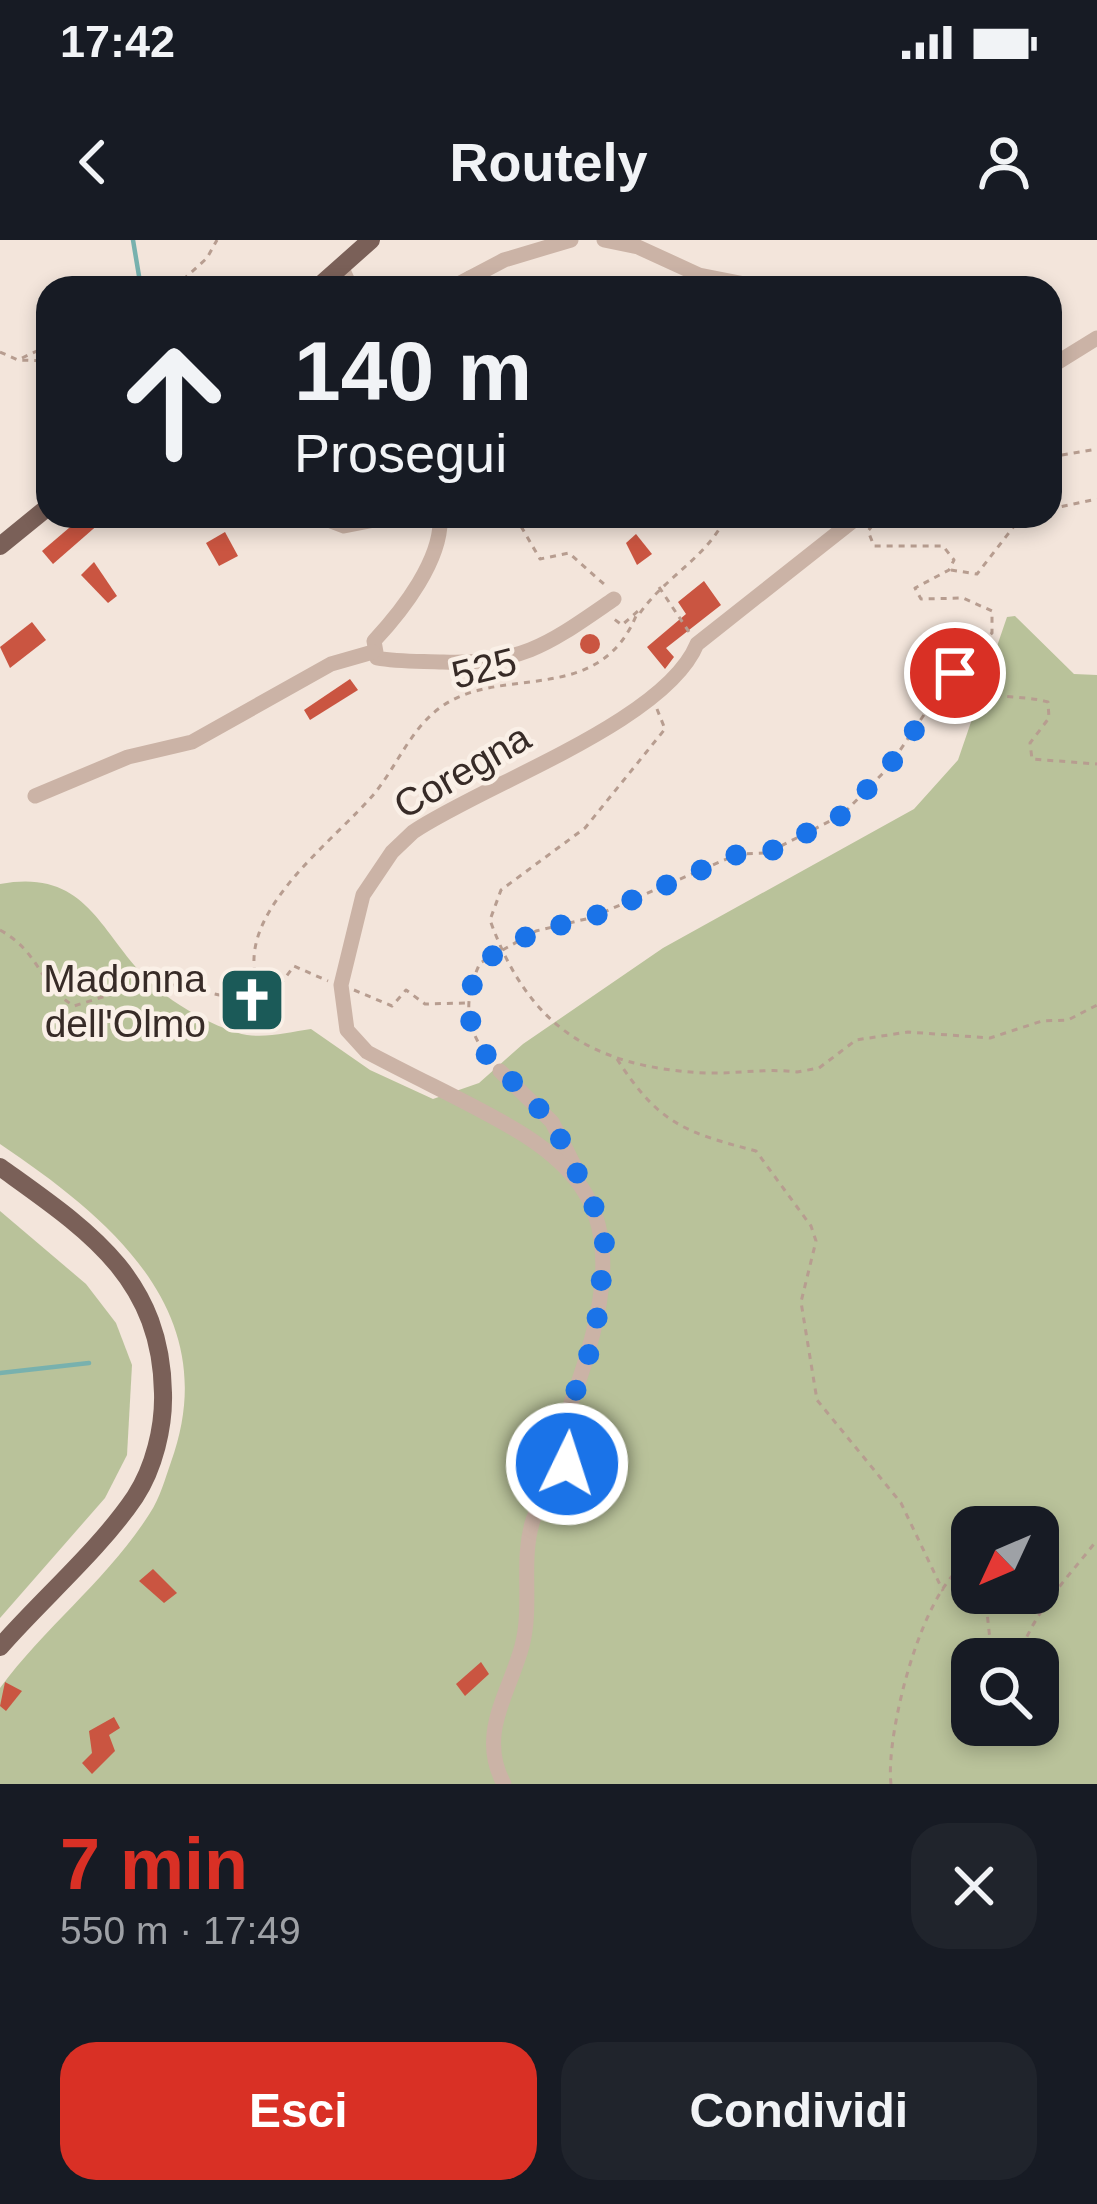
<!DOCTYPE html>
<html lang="it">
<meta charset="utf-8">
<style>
:root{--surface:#171b24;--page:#20242c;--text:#f1f3f6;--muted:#9ea1a6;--accent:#d93025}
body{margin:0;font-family:Helvetica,sans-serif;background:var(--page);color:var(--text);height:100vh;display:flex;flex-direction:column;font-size:45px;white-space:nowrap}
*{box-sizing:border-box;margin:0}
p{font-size:39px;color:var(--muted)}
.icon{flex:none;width:66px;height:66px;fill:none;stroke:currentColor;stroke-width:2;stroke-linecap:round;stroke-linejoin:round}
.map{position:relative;height:1544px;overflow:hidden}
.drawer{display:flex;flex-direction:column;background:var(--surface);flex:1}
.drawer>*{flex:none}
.top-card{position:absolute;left:36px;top:36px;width:1026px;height:252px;border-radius:36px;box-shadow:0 6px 18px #0003;background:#171b24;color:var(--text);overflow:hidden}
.needle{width:78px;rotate:226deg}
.buttons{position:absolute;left:951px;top:1266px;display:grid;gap:24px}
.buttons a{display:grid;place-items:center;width:108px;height:108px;border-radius:24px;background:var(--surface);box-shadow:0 6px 18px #0003;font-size:60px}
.pin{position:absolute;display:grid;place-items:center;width:102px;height:102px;color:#fff;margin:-51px;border:6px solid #fff;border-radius:50%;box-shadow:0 3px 12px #0007}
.me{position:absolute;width:132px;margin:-66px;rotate:4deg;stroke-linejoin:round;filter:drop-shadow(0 0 9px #0008)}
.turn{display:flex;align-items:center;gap:42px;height:252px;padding:0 60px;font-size:54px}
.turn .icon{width:156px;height:156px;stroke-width:2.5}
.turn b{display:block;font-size:84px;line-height:102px}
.round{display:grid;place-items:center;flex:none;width:126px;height:126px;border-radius:36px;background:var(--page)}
.headline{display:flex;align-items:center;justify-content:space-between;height:204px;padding:0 60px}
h1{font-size:72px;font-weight:800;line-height:90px;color:var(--accent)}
.cta{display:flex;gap:24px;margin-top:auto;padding:24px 60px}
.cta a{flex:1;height:138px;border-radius:36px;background:var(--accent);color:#fff;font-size:48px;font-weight:800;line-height:138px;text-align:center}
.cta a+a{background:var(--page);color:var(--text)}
.status{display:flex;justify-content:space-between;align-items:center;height:84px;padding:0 60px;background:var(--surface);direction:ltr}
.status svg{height:33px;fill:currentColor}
header{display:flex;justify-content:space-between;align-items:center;height:156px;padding:0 60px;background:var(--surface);font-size:54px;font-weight:800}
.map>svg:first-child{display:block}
.green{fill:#b9c29a;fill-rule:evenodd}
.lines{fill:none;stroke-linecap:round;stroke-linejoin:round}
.stream{stroke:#78b1ae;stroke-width:4.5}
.building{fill:#ca5541}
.path{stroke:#b79d90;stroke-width:3;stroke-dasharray:6 6;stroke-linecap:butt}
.minor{stroke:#cbb3a6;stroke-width:15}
.major{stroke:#7a6058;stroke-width:18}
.route{stroke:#1a73e8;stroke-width:21;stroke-dasharray:0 37.8}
.labels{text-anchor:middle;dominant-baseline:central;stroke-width:9;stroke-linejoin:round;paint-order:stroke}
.street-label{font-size:39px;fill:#372b27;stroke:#faf0e7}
.poi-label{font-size:39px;fill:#372b27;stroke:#faf0e7;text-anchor:end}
</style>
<div class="status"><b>17:42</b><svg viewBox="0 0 49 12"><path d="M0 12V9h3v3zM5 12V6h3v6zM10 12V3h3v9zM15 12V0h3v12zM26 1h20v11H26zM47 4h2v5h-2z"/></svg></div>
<header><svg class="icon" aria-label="back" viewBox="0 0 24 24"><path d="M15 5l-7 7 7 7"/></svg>Routely<svg class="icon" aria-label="person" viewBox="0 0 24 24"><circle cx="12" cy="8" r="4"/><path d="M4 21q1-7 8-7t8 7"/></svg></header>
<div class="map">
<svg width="1097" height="1544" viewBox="0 0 1097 1544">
<rect width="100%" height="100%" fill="#f3e5db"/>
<g class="green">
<path d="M 1015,376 L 1074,434 L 1097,435 L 1097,1544 L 0,1544 L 0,1448 C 46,1386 109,1338 150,1273 C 160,1258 165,1239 171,1222 C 225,1073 111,979 0,904 L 0,644 C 88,628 99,693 150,742 C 171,763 218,790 247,795 C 268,798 290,792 311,789 L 370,830 L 433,859 L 479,843 L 523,804 L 663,708 L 914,569 L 958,520 L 1007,377 ZM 972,1287 L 1038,1287 L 1038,1353 L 972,1353 ZM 972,1419 L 1038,1419 L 1038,1485 L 972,1485 Z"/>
<path d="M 0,971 L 86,1044 L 116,1083 L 132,1125 L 127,1215 L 105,1258 L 0,1378 Z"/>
</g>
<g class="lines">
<g class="stream">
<path d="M 133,0 L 141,48"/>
<path d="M 0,1133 L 89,1123"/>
</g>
</g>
<g class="building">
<path d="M 83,276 L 108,276 L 53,324 L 42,311 Z"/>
<path d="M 225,292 L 238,316 L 219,326 L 206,303 Z"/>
<path d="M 636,294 L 652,314 L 637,325 L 626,303 Z"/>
<path d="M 94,322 L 117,356 L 108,363 L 81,335 Z"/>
<path d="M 704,341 L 721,365 L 666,408 L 674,417 L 665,429 L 647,407 L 686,374 L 678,362 Z"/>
<path d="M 32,382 L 46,400 L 10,428 L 0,407 Z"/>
<circle cx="590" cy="404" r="10"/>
<path d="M 350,439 L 358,450 L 310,480 L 304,470 Z"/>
<path d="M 235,747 L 264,751 L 271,765 L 262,775 L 232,770 Z"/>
<path d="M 153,1329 L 177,1353 L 164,1363 L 139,1341 Z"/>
<path d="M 481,1422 L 489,1434 L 465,1456 L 456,1444 Z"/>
<path d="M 5,1442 L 22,1451 L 6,1471 L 0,1466 Z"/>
<path d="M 114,1477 L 120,1488 L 109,1495 L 115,1511 L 92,1534 L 82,1523 L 92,1513 L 89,1491 Z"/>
</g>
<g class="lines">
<g class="path">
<path d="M 174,48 L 207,18 L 217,0"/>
<path d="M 0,112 L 18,120 L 48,121"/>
<path d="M 22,118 L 48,106"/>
<path d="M 1050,217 L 1097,209"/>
<path d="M 1050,269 L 1097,259"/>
<path d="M 515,276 L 540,319 L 569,313 L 605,345"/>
<path d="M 880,276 L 868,291 L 874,306 L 943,306 L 954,320 L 949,330 L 915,348 L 921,359 L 963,358 L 992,371 L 992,393 L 961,419 L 956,438 C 979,462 1017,453 1048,462 L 1049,478 L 1030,503 L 1032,519 L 1097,524"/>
<path d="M 951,330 L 977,334 L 1022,276"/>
<path d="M 659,347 L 689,392"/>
<path d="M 640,373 C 665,337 709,316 726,276"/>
<path d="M 657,469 L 665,489 L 585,588 L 501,650 L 490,680 C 529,788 593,827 705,833 C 736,834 765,828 797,832 L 819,828 L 856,800 L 908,792 L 990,798 L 1042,781 L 1068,780 L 1097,765"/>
<path d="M 0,690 C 41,713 38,744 74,766 L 134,747 L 168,744 L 224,756 L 229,744 L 254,733"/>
<path d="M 255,733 C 243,666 336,599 374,554 C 397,526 411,488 441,467 C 502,423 601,469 638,371 L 622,385 L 614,379"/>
<path d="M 256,734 L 274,753 L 294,726 L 328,741"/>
<path d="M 354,750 L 392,766 L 406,750 L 425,764 L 467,763"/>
<path d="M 617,819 C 659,884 684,892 756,911 L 811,986 L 816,1001 L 801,1062 L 817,1160 L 901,1263 L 943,1351"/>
<path d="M 492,821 C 464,790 463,760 480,723 L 536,691 L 590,678 L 738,614 L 767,613 L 842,575 L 888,528 L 955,429"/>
<path d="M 985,1353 L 992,1419"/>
<path d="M 1018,1419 C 1033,1372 1067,1339 1097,1300"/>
<path d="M 891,1544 C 885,1495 923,1341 972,1320"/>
</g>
<g class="minor">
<path d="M 604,0 L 638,7 L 699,35 L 765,48"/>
<path d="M 342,28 L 351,48"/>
<path d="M 470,38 L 504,20 L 571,0"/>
<path d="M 451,48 L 470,38 L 477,48"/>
<path d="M 1050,127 L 1097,98"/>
<path d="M 172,276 L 187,276"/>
<path d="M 318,276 L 344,286 L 395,276"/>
<path d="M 440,276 C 443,319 402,371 374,401 L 377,418 C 398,422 421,421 443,422 C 523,425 550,403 614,359"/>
<path d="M 35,556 L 128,517 L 192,502 L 331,424 L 373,412"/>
<path d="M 500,831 L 552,882 L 578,933"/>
<path d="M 504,1544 C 477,1494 509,1454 522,1406 C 533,1364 520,1321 533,1280 C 540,1258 556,1245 566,1226 C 575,1207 564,1183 571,1163 C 660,924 553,911 367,812 L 347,790 L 341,745 L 363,655 L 392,612 L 413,592 C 484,544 665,482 697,404 L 859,276"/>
</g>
<g class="major">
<path d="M 317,48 L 371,0"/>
<path d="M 0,306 L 48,267"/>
<path d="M 0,927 C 86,989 161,1036 163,1153 C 164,1187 154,1228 135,1257 C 100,1309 42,1359 0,1407"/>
</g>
</g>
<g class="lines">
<path class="route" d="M 567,1224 L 566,1178 L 595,1097 L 605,1006 L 600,979 L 552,882 L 477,805 L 466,763 L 480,723 L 536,691 L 590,678 L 738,614 L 767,613 L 842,575 L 888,528 L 955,433"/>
</g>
<defs>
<g id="church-square" transform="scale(3.45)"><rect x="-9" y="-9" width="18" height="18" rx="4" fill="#1b5a58" stroke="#faf0e7"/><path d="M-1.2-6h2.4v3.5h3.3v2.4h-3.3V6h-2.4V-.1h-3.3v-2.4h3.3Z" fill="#fff"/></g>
</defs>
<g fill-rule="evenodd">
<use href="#church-square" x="252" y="760"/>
</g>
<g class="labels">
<g class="street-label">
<text transform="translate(484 428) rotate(-14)">525</text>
<text transform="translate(462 531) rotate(-30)">Coregna</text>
</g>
<g class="poi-label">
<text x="206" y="738">Madonna<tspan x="206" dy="45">dell'Olmo</tspan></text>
</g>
</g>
</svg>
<div class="buttons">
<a><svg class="needle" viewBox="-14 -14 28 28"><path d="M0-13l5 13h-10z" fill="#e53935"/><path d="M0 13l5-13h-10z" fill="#9ea1a6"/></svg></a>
<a><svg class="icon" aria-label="search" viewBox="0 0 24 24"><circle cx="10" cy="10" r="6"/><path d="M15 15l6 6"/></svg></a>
</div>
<div class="pin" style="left:955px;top:433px;background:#d93025"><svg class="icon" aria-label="arrive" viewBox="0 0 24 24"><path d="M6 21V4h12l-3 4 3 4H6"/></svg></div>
<svg class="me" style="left:567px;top:1224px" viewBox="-20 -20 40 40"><circle r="17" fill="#1a73e8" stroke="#fff" stroke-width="3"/><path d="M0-11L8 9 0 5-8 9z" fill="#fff"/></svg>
<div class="top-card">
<div class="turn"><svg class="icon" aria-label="ahead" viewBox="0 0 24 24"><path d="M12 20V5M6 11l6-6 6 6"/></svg><div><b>140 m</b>Prosegui</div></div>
</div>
</div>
<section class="drawer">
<div class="headline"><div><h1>7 min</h1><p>550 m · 17:49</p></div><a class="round"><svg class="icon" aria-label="close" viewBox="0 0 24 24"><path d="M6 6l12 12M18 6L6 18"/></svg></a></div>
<div class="cta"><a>Esci</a><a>Condividi</a></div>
</section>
